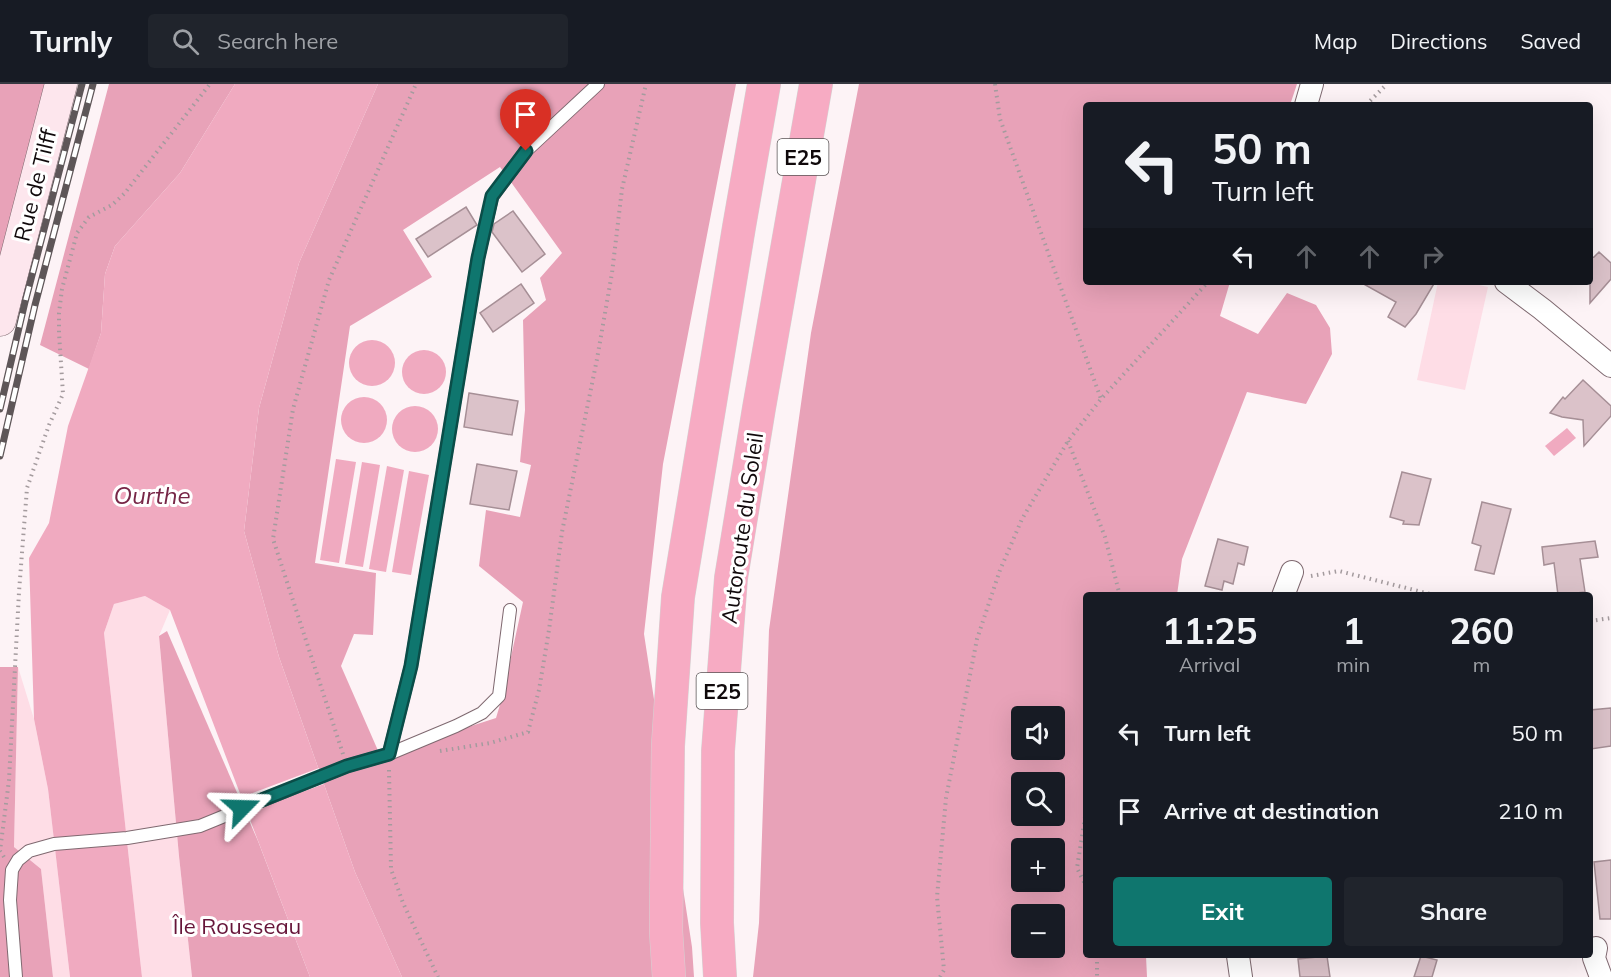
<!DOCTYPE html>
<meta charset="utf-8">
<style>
:root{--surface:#171b24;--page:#20242c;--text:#f1f3f6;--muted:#9ea1a6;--line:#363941;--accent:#0f766e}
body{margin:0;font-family:Mulish,sans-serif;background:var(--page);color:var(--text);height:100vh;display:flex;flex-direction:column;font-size:22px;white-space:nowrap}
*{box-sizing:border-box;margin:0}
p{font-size:20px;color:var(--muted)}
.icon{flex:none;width:33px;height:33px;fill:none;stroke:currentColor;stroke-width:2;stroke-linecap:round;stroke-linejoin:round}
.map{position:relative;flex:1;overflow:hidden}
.details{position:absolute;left:1083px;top:508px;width:510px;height:366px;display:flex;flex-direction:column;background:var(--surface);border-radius:6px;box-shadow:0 6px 24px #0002}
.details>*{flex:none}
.hud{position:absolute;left:1083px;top:18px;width:510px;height:183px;border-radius:6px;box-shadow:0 6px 24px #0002;background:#171b24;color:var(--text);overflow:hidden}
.controls{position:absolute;left:1011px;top:622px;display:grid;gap:12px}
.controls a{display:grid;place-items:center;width:54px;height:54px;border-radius:6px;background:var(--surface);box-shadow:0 6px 24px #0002;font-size:30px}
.pin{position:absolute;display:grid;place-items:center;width:51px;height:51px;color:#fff;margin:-62px -26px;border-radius:50% 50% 50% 0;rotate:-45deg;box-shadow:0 0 6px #0007}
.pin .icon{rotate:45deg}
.me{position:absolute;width:66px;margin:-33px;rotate:68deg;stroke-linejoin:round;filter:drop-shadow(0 0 4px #0008)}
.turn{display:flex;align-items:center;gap:21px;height:126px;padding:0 30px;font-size:27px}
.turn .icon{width:78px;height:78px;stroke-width:2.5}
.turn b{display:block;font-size:42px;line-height:51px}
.lanes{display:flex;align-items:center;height:57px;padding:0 30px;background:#0003;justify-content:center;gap:30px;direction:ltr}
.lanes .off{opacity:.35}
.eta{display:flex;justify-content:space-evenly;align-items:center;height:102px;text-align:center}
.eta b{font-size:36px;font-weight:700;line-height:42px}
.primary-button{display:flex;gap:12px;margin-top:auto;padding:12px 30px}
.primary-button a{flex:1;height:69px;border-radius:6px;background:var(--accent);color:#fff;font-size:24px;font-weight:700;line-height:69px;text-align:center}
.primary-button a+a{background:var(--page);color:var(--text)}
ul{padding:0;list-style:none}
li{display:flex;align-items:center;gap:18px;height:78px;padding:0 30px}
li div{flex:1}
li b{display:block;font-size:22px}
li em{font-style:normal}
header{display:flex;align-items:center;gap:36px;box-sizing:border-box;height:84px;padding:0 30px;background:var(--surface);border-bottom:2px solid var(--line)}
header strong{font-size:28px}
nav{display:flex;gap:33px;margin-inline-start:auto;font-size:21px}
.search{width:420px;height:54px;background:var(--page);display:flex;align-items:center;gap:15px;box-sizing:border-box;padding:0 21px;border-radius:6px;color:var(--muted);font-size:22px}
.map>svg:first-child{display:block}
.green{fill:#fedde6}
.forest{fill:#e8a2b8;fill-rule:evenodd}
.water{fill:#f0aac0}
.pier{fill:#fdf3f6}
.building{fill:#dbc2c9;stroke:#a68f96;stroke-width:1.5}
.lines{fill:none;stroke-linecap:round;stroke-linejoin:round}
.lane-casing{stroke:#7f6970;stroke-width:14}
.street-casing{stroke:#7f6970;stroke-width:24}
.secondary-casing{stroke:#7f6970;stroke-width:33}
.highway-casing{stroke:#d4d3d3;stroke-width:34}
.path{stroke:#a49b9e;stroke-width:4;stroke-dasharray:1.5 4.5;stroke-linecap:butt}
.lane{stroke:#fff;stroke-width:12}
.street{stroke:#fff;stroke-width:22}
.secondary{stroke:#fde6ed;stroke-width:32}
.highway{stroke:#f7abc3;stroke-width:33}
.rail-casing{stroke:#5e5658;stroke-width:7}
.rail{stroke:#fff;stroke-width:4.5;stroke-dasharray:14;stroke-linecap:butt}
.route-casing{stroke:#0a4d48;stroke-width:15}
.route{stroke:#0f766e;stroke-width:10}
.labels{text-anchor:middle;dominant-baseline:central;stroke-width:6;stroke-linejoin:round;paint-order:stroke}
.shield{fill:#fff;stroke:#585354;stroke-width:1.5}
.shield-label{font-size:21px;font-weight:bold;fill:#10090b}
.street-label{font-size:22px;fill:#10090b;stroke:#fff}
.park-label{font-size:22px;fill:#661539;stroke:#fff}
.water-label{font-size:24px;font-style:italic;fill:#772647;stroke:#fff}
</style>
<header>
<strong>Turnly</strong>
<div class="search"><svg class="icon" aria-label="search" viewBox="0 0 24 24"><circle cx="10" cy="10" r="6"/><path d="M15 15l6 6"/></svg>Search here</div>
<nav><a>Map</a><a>Directions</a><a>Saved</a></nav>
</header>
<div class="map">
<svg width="1611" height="893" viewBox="0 0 1611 893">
<rect width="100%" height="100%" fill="#fdf3f6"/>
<g class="green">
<path d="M 1438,198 L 1466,198 L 1488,203 L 1465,306 L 1417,296 Z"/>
<path d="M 145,512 L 170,526 L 159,552 L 179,772 L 192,893 L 142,893 L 104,549 L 114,520 Z"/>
<path d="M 18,583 L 34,635 L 48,705 L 70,893 L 53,893 L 41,785 L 14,763 Z"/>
</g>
<g class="forest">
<path d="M 0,0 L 48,0 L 0,200 Z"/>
<path d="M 109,0 L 235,0 L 180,89 L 115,162 L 105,190 L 101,249 L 89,285 L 40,261 Z"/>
<path d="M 378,0 L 736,0 L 663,380 L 644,550 L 692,863 L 694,893 L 402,893 L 355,788 L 279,573 L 244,447 L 259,324 L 299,179 ZM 500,83 L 562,169 L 540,194 L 546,216 L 523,236 L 525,326 L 520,378 L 531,381 L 520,433 L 486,426 L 479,482 L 523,518 L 502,614 L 496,634 L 462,645 L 383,678 L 341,582 L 354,550 L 373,551 L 376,489 L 315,479 L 350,242 L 432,193 L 403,146 Z"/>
<path d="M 859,0 L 1297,0 L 1290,21 L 1086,21 L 1086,198 L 1230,198 L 1220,232 L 1258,250 L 1287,209 L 1316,221 L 1330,244 L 1332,270 L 1306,320 L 1247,308 L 1182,475 L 1177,511 L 1086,512 L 1086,872 L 1146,872 L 1147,893 L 753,893 L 759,839 L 769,546 L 811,249 ZM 1022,633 L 1054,633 L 1054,666 L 1022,666 ZM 1022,699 L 1054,699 L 1054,732 L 1022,732 ZM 1022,765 L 1054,765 L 1054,798 L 1022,798 ZM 1022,831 L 1054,831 L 1054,864 L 1022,864 Z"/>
<path d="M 167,547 L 258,757 L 310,893 L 192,893 L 179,772 L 159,552 Z"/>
<path d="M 0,583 L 18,583 L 14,763 L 41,785 L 53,893 L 0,893 Z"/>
</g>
<g class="water">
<path d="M 235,0 L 378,0 L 299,179 L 259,324 L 244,447 L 279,573 L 355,788 L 402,893 L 310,893 L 170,526 L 145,512 L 114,520 L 104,549 L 142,893 L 70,893 L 48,705 L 34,635 L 29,474 L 49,439 L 68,342 L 101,249 L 105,190 L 115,162 L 180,89 Z"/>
<circle cx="372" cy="279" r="23"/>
<circle cx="424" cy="288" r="22"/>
<circle cx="364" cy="336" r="23"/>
<circle cx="415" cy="345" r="23"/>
<path d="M 1567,344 L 1576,354 L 1554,372 L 1545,362 Z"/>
<path d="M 336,375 L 356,378 L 339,479 L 320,476 Z"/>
<path d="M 362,378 L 380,381 L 363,483 L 345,480 Z"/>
<path d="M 387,382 L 404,386 L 386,488 L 369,485 Z"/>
<path d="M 409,387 L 429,391 L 411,491 L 392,488 Z"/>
</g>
<path class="pier" d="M 319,684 L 324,700 L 247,728 L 242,713 Z"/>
<g class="building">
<path d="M 466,123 L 477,141 L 428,173 L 416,155 Z"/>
<path d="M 513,127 L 545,170 L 522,188 L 492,148 L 494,140 Z"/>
<path d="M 1599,168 L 1611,179 L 1611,195 L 1590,219 L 1590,174 L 1594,173 Z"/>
<path d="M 1360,198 L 1435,198 L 1416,230 L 1405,243 L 1388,233 L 1396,218 Z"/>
<path d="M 521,200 L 534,219 L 493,248 L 480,229 Z"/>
<path d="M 1583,296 L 1611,322 L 1611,332 L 1584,362 L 1583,336 L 1562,333 L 1550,329 L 1563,313 L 1565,315 Z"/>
<path d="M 469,309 L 518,317 L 512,351 L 464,343 Z"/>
<path d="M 477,380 L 517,387 L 509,426 L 470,420 Z"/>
<path d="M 1402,388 L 1431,395 L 1419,441 L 1403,440 L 1404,437 L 1390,433 Z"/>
<path d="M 1482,418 L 1511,425 L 1494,490 L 1475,486 L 1481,462 L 1472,459 Z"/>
<path d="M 1218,455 L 1248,463 L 1244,481 L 1238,479 L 1233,500 L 1224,497 L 1222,506 L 1205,502 Z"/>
<path d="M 1595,457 L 1598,473 L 1580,475 L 1585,508 L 1558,511 L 1554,479 L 1544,481 L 1542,463 Z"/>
<path d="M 1611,624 L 1611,662 L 1591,665 L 1590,626 Z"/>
<path d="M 1611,776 L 1611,835 L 1600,835 L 1594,778 Z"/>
<path d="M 1327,872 L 1330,893 L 1300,893 L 1298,875 Z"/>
<path d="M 1421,872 L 1437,876 L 1432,893 L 1414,893 Z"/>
</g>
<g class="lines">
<g class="lane-casing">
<g id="lane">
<path d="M 389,670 L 411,582 L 478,174 L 492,113 L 526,67 L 598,0"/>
<path d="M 16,893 L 10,816 L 12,786 L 18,776 L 29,767 L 54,760 L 127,754 L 200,742 L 347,682 L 389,670 L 456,642 L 482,629 L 499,612 L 510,526"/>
</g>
</g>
<g class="street-casing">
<g id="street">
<path d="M 1306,21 L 1312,0"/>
<path d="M 1506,198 L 1542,225 L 1611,282"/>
<path d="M 1283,512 L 1292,488"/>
<path d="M 1596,864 L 1594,874 L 1601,893"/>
<path d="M 1238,872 L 1241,893"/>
</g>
</g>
<g class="secondary-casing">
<path id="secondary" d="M 0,236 L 61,0"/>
</g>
<g class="highway-casing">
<g id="highway">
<path d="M 669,893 L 666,847 L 668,662 L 678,513 L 739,143 L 764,0"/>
<path d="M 720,893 L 717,839 L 718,667 L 731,494 L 759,324 L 816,0"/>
</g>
</g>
<g class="path">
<path d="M 995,0 L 1000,35 L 1101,315"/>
<path d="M 1366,21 L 1387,0"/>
<path d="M 1068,357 L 1105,453 L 1120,512"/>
<path d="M 1311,492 L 1339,487 L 1438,512"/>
<path d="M 1590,537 L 1611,534"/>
<path d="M 440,667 L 490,659 L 528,648 L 539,606 L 549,546 L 562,448 L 597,275 L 612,189 L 622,105 L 646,0"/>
<path d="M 343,670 L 273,455 L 293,325 L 329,196 L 416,0"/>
<path d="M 389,686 L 391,785 L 403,819 L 438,893"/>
<path d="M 1086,727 L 1077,784 L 1086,802"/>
<path d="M 4,773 L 0,767 L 9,696 L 19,508 L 27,404 L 49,341 L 63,310 L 59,249 L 59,229 L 62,205 L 77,149 L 89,133 L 112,121 L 124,110 L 210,0"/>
<path d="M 1097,872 L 1097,893"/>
<path d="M 940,893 L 944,886 L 937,813 L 946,714 L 977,555 L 1000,486 L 1022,435 L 1068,357 L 1101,315 L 1208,198"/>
</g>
<use href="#lane" class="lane"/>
<use href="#street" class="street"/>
<use href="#secondary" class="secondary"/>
<use href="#highway" class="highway"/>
<g class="rail-casing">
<g id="rail">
<path d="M 0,325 L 25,218 L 82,0"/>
<path d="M 0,372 L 35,221 L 93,0"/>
</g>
</g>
<use href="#rail" class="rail"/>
</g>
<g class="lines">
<g class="route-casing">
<path id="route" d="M 242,724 L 347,682 L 389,670 L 411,582 L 478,174 L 492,112 L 526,67"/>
</g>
<use href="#route" class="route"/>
</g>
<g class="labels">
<g class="shield">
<rect x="777.5" y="55" width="51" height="36" rx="4.5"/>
<rect x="696.5" y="589" width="51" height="36" rx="4.5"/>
</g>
<g class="shield-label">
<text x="803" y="73">E25</text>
<text x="722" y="607">E25</text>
</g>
<g class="street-label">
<text transform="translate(35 101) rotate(-76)">Rue de Tilff</text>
<text transform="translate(742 444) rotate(-82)">Autoroute du Soleil</text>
</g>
<g class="park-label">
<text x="237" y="842">Île Rousseau</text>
</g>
<g class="water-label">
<text x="152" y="411">Ourthe</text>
</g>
</g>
</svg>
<div class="controls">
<a><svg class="icon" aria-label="sound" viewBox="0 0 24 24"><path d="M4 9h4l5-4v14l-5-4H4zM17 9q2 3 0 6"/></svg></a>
<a><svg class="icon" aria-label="search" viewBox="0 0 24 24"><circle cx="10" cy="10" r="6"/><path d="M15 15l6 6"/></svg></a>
<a>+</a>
<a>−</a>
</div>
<div class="pin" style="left:526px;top:67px;background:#d93025"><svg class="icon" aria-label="arrive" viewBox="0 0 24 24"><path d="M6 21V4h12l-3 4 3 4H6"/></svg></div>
<svg class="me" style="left:242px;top:724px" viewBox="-20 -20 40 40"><path d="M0-17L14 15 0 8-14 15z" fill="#0f766e" stroke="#fff" stroke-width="4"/></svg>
<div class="hud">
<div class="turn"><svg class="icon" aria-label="left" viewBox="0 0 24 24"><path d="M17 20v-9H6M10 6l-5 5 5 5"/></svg><div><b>50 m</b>Turn left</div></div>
<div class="lanes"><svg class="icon" aria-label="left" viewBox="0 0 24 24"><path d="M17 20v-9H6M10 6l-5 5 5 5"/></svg><svg class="icon off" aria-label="ahead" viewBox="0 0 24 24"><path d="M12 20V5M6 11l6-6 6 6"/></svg><svg class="icon off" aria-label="ahead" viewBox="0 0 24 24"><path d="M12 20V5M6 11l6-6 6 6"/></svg><svg class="icon off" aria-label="right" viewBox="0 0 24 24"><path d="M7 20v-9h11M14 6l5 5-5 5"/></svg></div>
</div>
<section class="details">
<div class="eta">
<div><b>11:25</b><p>Arrival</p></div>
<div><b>1</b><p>min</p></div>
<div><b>260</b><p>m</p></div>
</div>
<ul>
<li><svg class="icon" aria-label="left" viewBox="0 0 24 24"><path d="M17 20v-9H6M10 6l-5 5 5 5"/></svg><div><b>Turn left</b></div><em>50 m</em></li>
<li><svg class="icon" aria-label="arrive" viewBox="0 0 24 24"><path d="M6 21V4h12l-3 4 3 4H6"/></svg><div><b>Arrive at destination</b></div><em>210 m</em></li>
</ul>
<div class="primary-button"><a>Exit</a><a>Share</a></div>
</section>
</div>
